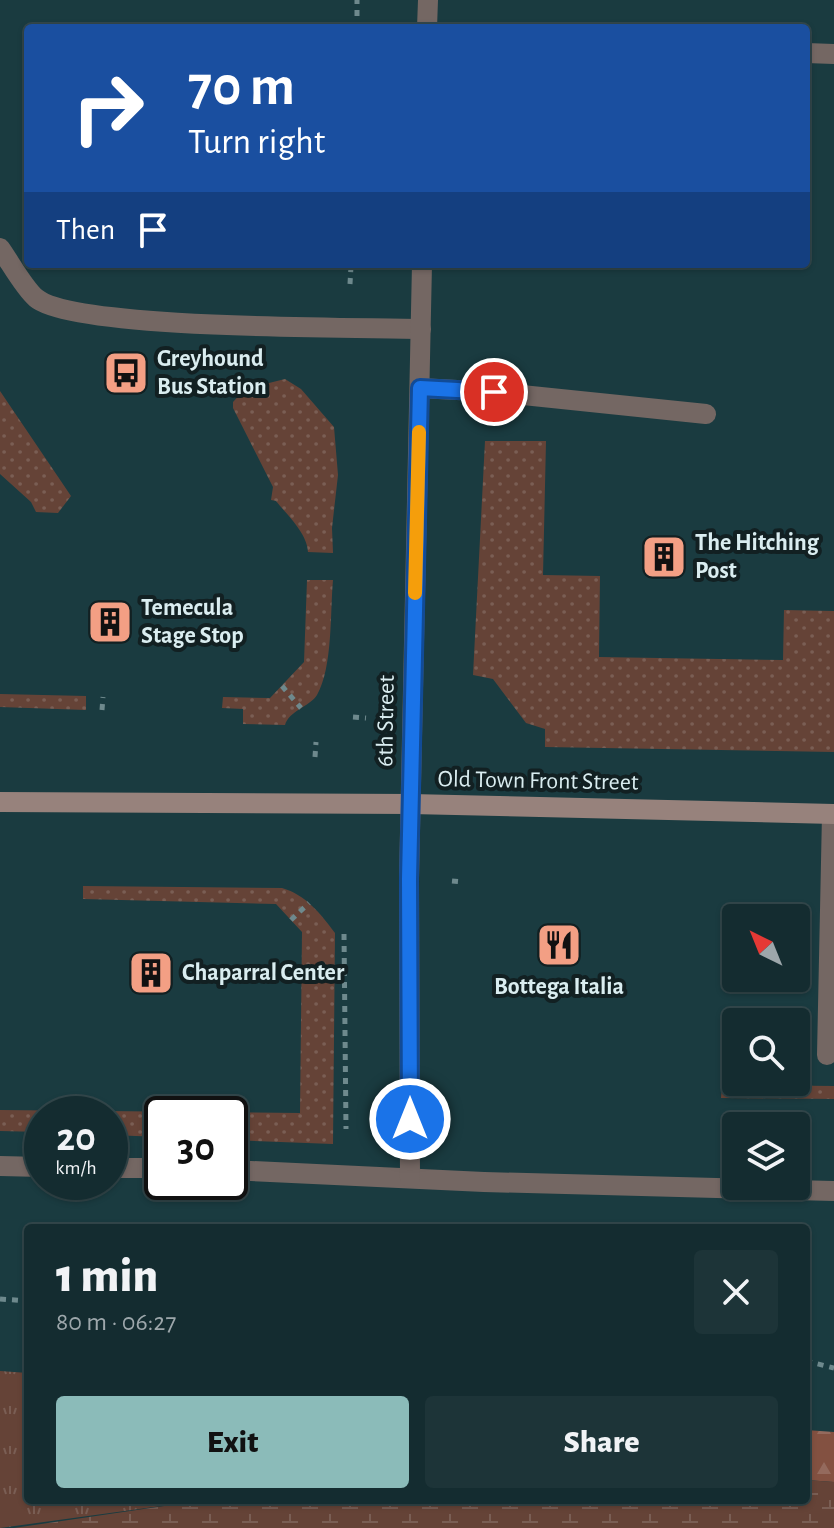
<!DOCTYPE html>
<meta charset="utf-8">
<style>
:root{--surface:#142c30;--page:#1d3438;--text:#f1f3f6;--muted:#9da7ab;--line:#33484c;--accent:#8bbbb9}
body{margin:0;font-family:"Alegreya Sans",sans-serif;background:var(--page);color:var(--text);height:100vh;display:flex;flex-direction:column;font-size:30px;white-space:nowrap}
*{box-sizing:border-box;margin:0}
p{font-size:26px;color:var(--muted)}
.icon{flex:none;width:44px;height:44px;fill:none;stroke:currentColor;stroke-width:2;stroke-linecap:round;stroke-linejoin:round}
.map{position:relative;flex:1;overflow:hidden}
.side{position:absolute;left:24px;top:1224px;width:786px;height:280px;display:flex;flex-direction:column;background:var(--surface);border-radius:8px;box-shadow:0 2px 6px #0004,0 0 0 2px var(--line)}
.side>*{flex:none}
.top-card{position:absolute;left:24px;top:24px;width:786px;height:244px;border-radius:8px;box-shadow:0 2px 6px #0004,0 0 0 2px var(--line);background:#1a4fa0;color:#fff;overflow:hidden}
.needle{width:52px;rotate:317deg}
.fabs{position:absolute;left:722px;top:904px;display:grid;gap:16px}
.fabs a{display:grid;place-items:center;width:88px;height:88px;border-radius:8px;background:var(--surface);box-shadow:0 2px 6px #0004,0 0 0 2px var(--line);font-size:40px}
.speed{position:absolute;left:24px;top:1096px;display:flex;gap:16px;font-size:40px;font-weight:700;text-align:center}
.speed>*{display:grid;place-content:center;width:104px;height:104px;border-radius:50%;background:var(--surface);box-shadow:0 2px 6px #0004,0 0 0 2px var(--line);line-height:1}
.speed small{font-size:20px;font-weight:400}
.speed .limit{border:4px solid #111;border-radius:12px;background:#fff;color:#111}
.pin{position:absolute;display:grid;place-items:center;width:68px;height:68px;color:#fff;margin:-34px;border:4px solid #fff;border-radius:50%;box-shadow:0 2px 8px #0007}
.me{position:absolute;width:88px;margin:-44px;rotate:0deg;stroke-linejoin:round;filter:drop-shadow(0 0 6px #0008)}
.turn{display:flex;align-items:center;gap:28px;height:168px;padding:0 32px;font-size:36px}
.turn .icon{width:104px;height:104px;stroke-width:2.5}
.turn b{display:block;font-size:56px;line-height:68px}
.then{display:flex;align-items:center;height:76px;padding:0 32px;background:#0003;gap:16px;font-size:30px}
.round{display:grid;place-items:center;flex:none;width:84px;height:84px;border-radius:8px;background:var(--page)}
.headline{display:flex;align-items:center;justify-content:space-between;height:136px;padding:0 32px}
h1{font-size:48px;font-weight:800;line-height:60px}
.button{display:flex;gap:16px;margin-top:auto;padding:16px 32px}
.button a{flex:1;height:92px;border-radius:8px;background:var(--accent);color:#111;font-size:32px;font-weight:800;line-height:92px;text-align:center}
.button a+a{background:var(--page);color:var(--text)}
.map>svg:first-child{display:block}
.grass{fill:url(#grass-tufts)}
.forest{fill:url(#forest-firs)}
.wetland{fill:url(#wetland-marsh)}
.garden{fill:url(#garden-dots)}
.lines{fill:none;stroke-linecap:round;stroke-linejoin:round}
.path{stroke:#6e898d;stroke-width:5;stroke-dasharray:6 6;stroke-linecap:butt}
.lane{stroke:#746763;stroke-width:20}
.street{stroke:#746763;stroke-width:20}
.secondary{stroke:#97827c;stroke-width:20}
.route-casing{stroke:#114b97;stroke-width:20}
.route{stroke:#1a73e8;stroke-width:14}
.slow{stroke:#f59e0b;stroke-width:14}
.labels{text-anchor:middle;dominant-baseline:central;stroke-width:8;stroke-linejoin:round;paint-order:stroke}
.poi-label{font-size:24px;font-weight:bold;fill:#daedf0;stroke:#122022;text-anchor:start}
.street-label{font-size:24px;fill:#daedf0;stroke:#122022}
</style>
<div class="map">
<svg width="834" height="1528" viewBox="0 0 834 1528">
<defs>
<pattern id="grass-tufts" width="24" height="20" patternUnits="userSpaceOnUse" patternTransform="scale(2)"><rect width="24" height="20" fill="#654337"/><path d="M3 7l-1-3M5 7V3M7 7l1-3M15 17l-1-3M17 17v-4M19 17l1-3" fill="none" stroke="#7a5e54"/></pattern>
<pattern id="forest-firs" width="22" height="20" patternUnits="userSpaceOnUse" patternTransform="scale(2)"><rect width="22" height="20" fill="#835141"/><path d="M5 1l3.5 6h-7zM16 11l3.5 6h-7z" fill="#946a5d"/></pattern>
<pattern id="wetland-marsh" width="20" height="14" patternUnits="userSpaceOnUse" patternTransform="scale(2)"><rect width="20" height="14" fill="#654337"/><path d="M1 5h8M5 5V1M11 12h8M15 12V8" fill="none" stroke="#7a5e54"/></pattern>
<pattern id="garden-dots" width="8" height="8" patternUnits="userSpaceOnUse" patternTransform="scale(2)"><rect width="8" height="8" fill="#654337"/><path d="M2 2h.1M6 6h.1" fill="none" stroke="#7a5e54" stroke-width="1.8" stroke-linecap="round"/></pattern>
</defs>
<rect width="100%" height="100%" fill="#1a3b40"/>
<path class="grass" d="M 0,1371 L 28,1373 L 28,1500 L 205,1500 L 0,1528 Z"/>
<path class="forest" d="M 806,1430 L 834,1432 L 834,1482 L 806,1480 Z"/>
<path class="wetland" d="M 806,1480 L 834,1482 L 834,1528 L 14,1528 L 205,1500 L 806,1500 Z"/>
<g class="garden">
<path d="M 285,379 L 301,389 L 334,427 L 338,475 L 332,528 L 333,553 L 308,552 C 307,533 288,516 276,501 L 271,500 L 273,487 L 233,408 L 233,402 L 245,389 Z"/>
<path d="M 0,391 L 71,496 L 58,513 L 36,512 L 31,502 L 0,474 Z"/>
<path d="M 485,441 L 546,441 L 543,575 L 600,576 L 599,657 L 783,660 L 784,610 L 834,611 L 834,752 L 545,747 L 545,729 L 526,723 L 493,679 L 473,675 Z"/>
<path d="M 307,580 L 333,580 C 330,612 333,667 317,695 C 309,707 289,711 285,725 L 243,724 L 243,709 L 222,708 L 223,697 L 270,698 L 304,662 Z"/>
<path d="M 0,694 L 86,696 L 86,710 L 0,707 Z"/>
<path d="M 83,886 L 282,888 C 306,895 320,913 335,933 L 333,1144 L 230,1140 L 230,1114 L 162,1114 L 162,1137 L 110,1135 L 110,1114 L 42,1114 L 42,1132 L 0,1131 L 0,1110 L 300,1113 L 302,932 L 276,904 L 83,899 Z"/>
<path d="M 722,1085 L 834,1086 L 834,1099 L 721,1098 Z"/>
</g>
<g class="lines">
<g class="path">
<path d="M 357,28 L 357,0"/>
<path d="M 350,284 L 351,266"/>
<path d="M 282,686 L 301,708"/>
<path d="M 102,710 L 103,697"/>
<path d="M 353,717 L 366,718"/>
<path d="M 315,757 L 316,742"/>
<path d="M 452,881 L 463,882"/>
<path d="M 291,920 L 309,903"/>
<path d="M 344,934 L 346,1129"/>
<path d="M 0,1299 L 28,1301"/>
<path d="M 806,1361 L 834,1368"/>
</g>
<g class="lane">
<path d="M 806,53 L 834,54"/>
<path d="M 0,248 C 10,262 24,288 36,298 C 73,330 358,327 421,329"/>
<path d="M 420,388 L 494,392 L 706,414"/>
<path d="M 827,1055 L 832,814"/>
<path d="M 0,1166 L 42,1167"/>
<path d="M 110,1168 L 162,1168"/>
<path d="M 230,1170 L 484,1182 L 834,1191"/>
</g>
<g class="street">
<path d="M 427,28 L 428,0"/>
<path d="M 410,1178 L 409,879 L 422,264"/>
</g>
<path class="secondary" d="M 0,802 L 411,804 L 834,814"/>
</g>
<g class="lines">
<g class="route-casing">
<path id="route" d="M 410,1119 L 409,879 L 420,388 L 494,392"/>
</g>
<use href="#route" class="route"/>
<path class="slow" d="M 415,593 L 419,432"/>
</g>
<defs>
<g id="bus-square" transform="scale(2.3)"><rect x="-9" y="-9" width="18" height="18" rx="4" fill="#f39f84" stroke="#122022"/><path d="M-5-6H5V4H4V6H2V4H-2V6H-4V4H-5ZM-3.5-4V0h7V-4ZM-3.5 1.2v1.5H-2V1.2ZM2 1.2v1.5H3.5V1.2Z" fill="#111"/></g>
<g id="building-square" transform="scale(2.3)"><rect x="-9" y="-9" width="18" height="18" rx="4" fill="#f39f84" stroke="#122022"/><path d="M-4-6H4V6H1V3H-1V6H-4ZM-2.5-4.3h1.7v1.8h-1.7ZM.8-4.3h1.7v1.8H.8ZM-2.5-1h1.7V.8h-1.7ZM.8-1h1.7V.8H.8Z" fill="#111"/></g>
<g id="restaurant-square" transform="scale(2.3)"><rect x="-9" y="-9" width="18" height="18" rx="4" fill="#f39f84" stroke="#122022"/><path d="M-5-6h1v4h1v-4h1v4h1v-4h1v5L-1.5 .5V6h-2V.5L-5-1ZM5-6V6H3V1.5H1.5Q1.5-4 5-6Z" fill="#111"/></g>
</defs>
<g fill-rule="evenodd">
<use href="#bus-square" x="126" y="373"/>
<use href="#building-square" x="664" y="557"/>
<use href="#building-square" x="110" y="622"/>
<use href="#restaurant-square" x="559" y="945"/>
<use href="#building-square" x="151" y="973"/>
</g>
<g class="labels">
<g class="poi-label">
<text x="157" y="359">Greyhound<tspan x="157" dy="28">Bus Station</tspan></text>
<text x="695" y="543">The Hitching<tspan x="695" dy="28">Post</tspan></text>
<text x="141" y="608">Temecula<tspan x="141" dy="28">Stage Stop</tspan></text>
<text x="182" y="973">Chaparral Center</text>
<text x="559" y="987" text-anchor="middle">Bottega Italia</text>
</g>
<g class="street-label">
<text transform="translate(386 721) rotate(-89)">6th Street</text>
<text transform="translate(538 781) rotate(1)">Old Town Front Street</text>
</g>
</g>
</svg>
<div class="fabs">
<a><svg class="needle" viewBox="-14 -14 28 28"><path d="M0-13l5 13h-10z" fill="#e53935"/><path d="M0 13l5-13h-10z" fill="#9da7ab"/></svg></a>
<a><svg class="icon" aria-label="search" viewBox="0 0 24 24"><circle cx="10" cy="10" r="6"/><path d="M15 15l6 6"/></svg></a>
<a><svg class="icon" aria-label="layers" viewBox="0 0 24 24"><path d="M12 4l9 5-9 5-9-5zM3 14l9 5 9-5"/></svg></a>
</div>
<div class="speed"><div>20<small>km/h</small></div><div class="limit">30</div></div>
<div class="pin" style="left:494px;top:392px;background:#d93025"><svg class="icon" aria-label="arrive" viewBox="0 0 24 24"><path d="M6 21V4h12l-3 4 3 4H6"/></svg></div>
<svg class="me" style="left:410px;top:1119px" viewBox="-20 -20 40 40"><circle r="17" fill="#1a73e8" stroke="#fff" stroke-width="3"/><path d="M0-11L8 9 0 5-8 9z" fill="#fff"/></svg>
<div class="top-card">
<div class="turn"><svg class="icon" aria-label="right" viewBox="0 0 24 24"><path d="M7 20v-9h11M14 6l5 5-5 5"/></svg><div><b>70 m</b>Turn right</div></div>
<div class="then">Then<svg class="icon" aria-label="arrive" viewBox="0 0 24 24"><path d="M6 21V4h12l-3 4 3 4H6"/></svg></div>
</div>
<section class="side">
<div class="headline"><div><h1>1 min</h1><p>80 m · 06:27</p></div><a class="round"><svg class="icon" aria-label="close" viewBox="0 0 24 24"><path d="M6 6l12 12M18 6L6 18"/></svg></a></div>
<div class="button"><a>Exit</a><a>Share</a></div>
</section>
</div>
